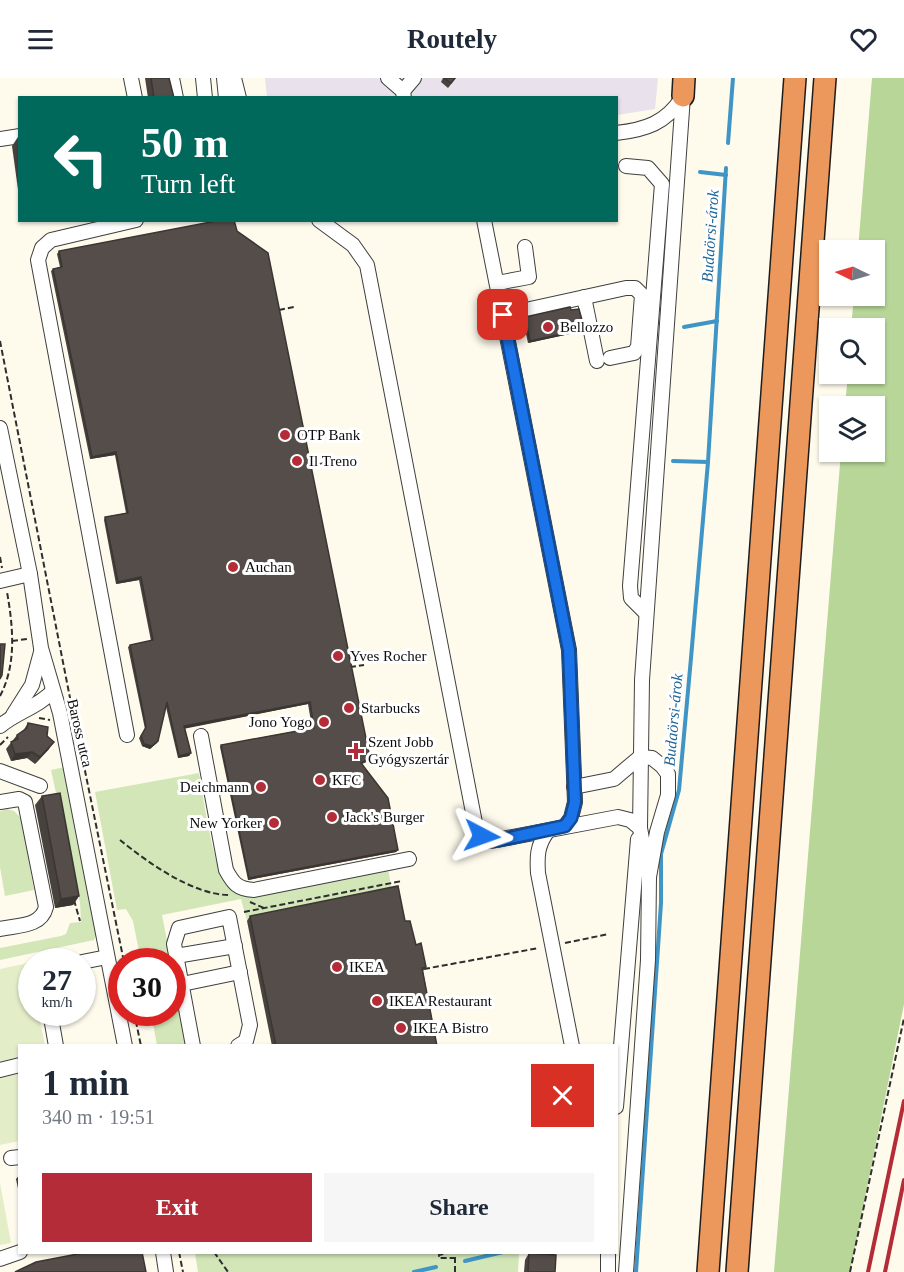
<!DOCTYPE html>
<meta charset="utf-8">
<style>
:root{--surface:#fff;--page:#f6f6f7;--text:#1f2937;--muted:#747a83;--accent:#b42c38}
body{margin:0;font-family:Georgia,serif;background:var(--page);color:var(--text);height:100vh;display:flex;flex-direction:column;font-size:22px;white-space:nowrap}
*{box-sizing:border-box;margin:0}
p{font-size:20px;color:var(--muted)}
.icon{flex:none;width:33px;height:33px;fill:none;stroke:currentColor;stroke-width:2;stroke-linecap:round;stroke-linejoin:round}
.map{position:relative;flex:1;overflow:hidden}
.details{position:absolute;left:18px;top:966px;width:600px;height:210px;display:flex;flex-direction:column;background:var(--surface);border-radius:0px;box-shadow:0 2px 4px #0004}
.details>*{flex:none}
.hud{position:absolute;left:18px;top:18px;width:600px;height:126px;border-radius:0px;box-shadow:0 2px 4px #0004;background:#00695c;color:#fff;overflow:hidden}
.needle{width:39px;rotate:275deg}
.fabs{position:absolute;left:819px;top:162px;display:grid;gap:12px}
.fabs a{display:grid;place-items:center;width:66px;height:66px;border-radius:0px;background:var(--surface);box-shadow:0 2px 4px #0004;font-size:30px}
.speed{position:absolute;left:18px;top:870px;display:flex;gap:12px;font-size:30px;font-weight:700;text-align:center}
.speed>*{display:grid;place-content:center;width:78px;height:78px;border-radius:50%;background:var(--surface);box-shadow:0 2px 4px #0004;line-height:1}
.speed small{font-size:15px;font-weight:400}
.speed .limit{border:9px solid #d22;background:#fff;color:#111}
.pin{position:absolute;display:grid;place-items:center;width:51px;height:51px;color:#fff;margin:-26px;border-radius:12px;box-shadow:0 3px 9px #0006}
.me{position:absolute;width:66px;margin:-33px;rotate:94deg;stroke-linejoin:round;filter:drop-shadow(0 0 4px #0008)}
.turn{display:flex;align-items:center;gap:21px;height:126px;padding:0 24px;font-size:27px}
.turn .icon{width:78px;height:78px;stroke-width:2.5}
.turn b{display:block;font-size:42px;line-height:51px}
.round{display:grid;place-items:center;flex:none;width:63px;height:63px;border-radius:0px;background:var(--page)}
.headline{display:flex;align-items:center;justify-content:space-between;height:102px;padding:0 24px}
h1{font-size:36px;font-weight:700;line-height:45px}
.cta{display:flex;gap:12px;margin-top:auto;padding:12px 24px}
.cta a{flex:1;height:69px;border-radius:0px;background:var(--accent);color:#fff;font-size:24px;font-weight:700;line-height:69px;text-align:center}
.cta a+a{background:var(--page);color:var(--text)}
header{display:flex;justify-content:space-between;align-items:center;height:78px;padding:0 24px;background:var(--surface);font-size:27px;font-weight:700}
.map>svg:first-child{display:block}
.industrial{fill:#e9e1eb}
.green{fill:#d2e6b8}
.forest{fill:#b7d698}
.pitch{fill:#e3eec9}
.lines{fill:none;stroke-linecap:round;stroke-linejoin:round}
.stream{stroke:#3f95c5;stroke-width:4}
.minor-casing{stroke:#3f3f3f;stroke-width:16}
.highway-casing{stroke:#1d1d1d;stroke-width:24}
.path{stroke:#2e2e2e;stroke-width:2;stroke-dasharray:6 3;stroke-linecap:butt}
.minor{stroke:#fff;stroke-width:14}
.highway{stroke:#ec985c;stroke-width:21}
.rail{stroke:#b42c38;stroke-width:4}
.wall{fill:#48423f}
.shaded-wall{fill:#3b3633}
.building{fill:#544d49;stroke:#3b3633;stroke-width:1.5}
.route-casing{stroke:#114b97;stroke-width:15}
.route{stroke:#1a73e8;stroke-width:10}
.poi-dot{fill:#b42c38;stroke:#fff;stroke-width:2}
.labels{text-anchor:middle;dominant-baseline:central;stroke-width:6;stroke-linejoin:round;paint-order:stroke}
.poi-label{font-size:15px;fill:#0c0c0c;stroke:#fff;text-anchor:start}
.street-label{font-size:15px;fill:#0c0c0c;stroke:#fff}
.water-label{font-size:16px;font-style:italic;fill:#1d6697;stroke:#fff}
</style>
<header><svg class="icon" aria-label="menu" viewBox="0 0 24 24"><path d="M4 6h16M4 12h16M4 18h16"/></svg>Routely<svg class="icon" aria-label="heart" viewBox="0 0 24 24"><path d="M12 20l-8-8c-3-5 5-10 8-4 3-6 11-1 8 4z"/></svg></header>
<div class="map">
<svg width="904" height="1194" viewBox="0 0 904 1194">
<rect width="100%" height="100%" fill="#fefaec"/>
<path class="industrial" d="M 265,0 L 658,0 L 655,31 L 617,37 L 616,20 L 267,19 Z"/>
<g class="green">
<path d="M 65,689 L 97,856 L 94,862 L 0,882 L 0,870 L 61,858 L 66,856 L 70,845 L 81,844 L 80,825 L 51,692 Z"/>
<path d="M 199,695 C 203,717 214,797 229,809 C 239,816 250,816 261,817 L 388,791 L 392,813 L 247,843 L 241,821 L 162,837 L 171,883 L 141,883 L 133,843 L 126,831 L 117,832 L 95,714 Z"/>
<path d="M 7,731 L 14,733 L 21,740 L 34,812 L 5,818 L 0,789 L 0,733 Z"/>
<path d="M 173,893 L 187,967 L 157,967 L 151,935 L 172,934 Z"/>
<path d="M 195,1175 L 195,1174 L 519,1175 L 518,1194 L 198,1194 Z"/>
</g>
<path class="forest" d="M 872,0 L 904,0 L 904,926 L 850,1194 L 774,1194 L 841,374 L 874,374 L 874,328 L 845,328 L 848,296 L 874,296 L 874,250 L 851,250 L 854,218 L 874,218 L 874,172 L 858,172 Z"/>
<g class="pitch">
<path d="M 28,885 L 31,902 L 32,934 L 38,935 L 45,967 L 20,968 L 19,982 L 0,986 L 0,891 Z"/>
<path d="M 19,996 L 19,1063 L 0,1067 L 0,1000 Z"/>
<path d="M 0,1105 L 11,1165 L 0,1167 Z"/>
</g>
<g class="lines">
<g class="stream">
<path d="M 728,65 L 733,0"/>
<path d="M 700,94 L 726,97"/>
<path d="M 684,249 L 717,243"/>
<path d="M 673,383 L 708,384"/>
<path d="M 465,1183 L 503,1174"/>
<path d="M 414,1194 L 436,1189"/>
<path d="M 636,1194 L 661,825 L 661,776 L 679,712 L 691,580 L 708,384 L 726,90"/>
</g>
<g class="minor-casing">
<g id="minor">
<path d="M 131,0 L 135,20"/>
<path d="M 172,0 L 176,20"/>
<path d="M 203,0 L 205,20"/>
<path d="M 224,0 L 226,20"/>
<path d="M 234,0 L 239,20"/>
<path d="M 388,0 L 403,13"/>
<path d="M 404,20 L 403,13 L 414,0"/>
<path d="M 616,55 C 645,52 666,45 682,20"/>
<path d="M 0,61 L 20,58"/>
<path d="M 626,88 L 648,90 L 662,106 L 630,508 L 631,520 L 645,534"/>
<path d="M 319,142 L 353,167 L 367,187 L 476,750 L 482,758 L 491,763 L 618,739 L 630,742 L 640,750"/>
<path d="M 484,142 L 569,572 L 575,724 L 571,740 L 565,748"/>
<path d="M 497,205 L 529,199 L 525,169"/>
<path d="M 584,219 L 597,283"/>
<path d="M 503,237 L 626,210 L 635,210 L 642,217 L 638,269 L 634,275 L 610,280"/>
<path d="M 0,350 L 30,496 L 41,570 L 60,635 L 125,968"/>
<path d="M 0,503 L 30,496"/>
<path d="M 13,637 L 32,607 L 41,574"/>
<path d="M 0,648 C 17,634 38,629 53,613"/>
<path d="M 127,657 L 38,182 L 42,170 L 51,162 L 136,142"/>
<path d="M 201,658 L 226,792 C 233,805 237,811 254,812 L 409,781"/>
<path d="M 0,693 L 40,708"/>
<path d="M 574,709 L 614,701 L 640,679"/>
<path d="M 0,724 L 19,721 L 25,724 L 46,829 C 41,849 18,847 0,851"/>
<path d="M 547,754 C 537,768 537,779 538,795 L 572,968"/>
<path d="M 649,799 L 640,750 L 642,602 L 683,18"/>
<path d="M 176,878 L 235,868"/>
<path d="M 82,884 L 107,879"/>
<path d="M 182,906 L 240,894"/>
<path d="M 50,934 L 56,968"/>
<path d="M 193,968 L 174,866 L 179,850 L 229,839 L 250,947 L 246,963 L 238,968"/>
<path d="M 0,992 L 20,987"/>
<path d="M 616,1029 L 638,761"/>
<path d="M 11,1080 L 20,1079"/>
<path d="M 163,1174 L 166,1194"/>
<path d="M 0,1181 L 20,1174"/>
<path d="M 608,1194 L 608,1174"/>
<path d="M 626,1194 L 648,882 L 649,799 L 657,754 L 668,717 L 668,696 L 662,688 L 652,680 L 640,679"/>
</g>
</g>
<g class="highway-casing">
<g id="highway">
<path d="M 683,18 L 684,0"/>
<path d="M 708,1194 L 795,0"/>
<path d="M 737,1194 L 825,0"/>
</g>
</g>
<g class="path">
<path d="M 279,232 L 294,229"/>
<path d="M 0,263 L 71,625"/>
<path d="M 310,388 L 325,385"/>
<path d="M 0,479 L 2,490"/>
<path d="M 12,563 L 27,561"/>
<path d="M 350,589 L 364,587"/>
<path d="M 0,618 C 17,586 13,548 7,514"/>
<path d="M 74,639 L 124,884"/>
<path d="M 39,640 L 50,642"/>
<path d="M 0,667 L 8,659"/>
<path d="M 120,762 C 147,784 193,817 229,817"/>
<path d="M 74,822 L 80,843"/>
<path d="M 250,824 L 264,830"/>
<path d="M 244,834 L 402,803"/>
<path d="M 565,865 L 609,856"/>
<path d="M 424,891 L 539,870"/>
<path d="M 134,934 L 141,968"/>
<path d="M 179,1174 L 183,1194"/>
<path d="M 214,1174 L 228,1194"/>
<path d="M 452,1174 L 439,1177 L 439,1180 L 456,1180"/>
<path d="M 455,1194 L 455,1174"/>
<path d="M 850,1194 L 904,940"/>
</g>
<use href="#minor" class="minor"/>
<use href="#highway" class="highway"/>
<g class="rail">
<path d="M 868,1194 L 904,1023"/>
<path d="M 885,1194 L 904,1102"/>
</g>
</g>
<g class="wall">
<path d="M 145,0 L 169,0 L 174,20 L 148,20 Z"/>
<path d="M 443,0 L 456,0 L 448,10 L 441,4 Z"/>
<path d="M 18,59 L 20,59 L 20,126 L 12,68 Z"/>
<path d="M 59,173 L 370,680 L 369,683 L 362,686 L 398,772 L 396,774 L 248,802 L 220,669 L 221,667 L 312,650 L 308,626 L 185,650 L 191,675 L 189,678 L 178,680 L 166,629 L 157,665 L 150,671 L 142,668 L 139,660 L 145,651 L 128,569 L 130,567 L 151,563 L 139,502 L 116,506 L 104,442 L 105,439 L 126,435 L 115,377 L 90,381 L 51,193 L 53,191 L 60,189 L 57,176 Z"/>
<path d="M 571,232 L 580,245 L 574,246 L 574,255 L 528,265 L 523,242 L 525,239 Z"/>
<path d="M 28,645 L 47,658 L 49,671 L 35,686 L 27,680 L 11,683 L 6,671 L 17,657 L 23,653 Z"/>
<path d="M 42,718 L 79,818 L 73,827 L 55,830 L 35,727 Z"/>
<path d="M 250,838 L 405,843 L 426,889 L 423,893 L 437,968 L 272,968 L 247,843 Z"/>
<path d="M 20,1096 L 20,1120 L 16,1101 Z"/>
<path d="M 529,1175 L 555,1194 L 524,1194 L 525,1182 Z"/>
</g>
<g class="shaded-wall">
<path d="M 576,253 L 574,255 L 528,265 L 530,263 Z"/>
<path d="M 116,374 L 115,377 L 90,381 L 92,379 Z"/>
<path d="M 141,499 L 139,502 L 116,506 L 118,504 Z"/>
<path d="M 310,624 L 308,626 L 183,651 L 184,648 Z"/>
<path d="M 158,663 L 150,671 L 142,668 L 144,666 Z"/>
<path d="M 54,664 L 49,671 L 35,686 L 40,679 Z"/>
<path d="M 32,674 L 27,680 L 11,683 L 15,676 Z"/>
<path d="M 191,675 L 189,678 L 178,680 L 179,678 Z"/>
<path d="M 398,772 L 396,774 L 248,802 L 249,800 Z"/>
<path d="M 79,818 L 73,827 L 55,830 L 61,821 Z"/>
</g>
<g class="building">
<path d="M 151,0 L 169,0 L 174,20 L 154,20 Z"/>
<path d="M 444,0 L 455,0 L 451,5 Z"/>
<path d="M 221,142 L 234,142 L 237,153 L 268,175 L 370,680 L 361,685 L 388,720 L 398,772 L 249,800 L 221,667 L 314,650 L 310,624 L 184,648 L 191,675 L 179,678 L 167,624 L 158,663 L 152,668 L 144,666 L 141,658 L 146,649 L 130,567 L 153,562 L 141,499 L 118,504 L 105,439 L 128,435 L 116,374 L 92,379 L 53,191 L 62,189 L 59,173 Z"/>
<path d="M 570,229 L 571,232 L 579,231 L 582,242 L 574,244 L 576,253 L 530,263 L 525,239 Z"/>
<path d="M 0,566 L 5,566 L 2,597 L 0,601 Z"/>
<path d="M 28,645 L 48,649 L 47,658 L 54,664 L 40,679 L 32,674 L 15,676 L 11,664 L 18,661 L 17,657 L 27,650 Z"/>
<path d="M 60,715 L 79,818 L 61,821 L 42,718 Z"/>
<path d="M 398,808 L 405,843 L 410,843 L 416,867 L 421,865 L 426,889 L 422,890 L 437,968 L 276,968 L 250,838 Z"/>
<path d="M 88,1174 L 142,1174 L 146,1194 L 15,1194 L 36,1184 Z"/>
<path d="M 529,1175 L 556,1177 L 555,1194 L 528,1194 Z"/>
</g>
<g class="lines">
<g class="route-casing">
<path id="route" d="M 482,758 L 491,763 L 500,762 L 565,748 L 571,740 L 575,724 L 569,572 L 503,237"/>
</g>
<use href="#route" class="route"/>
</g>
<g class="poi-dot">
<circle cx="548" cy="249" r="6"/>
<circle cx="285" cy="357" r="6"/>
<circle cx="297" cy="383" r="6"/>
<circle cx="233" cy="489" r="6"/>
<circle cx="338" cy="578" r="6"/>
<circle cx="349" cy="630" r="6"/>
<circle cx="324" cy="644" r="6"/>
<path d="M353 664h6v6h6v6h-6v6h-6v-6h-6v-6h6z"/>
<circle cx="320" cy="702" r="6"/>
<circle cx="261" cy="709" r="6"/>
<circle cx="332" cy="739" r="6"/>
<circle cx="274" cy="745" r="6"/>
<circle cx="337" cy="889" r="6"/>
<circle cx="377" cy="923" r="6"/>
<circle cx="401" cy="950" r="6"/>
</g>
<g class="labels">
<g class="poi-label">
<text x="560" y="249">Bellozzo</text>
<text x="297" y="357">OTP Bank</text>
<text x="309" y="383">Il Treno</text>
<text x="245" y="489">Auchan</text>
<text x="350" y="578">Yves Rocher</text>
<text x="361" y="630">Starbucks</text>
<text x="312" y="644" text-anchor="end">Jono Yogo</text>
<text x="368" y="664">Szent Jobb<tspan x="368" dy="17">Gyógyszertár</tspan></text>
<text x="332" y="702">KFC</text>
<text x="249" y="709" text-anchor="end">Deichmann</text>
<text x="344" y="739">Jack's Burger</text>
<text x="262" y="745" text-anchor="end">New Yorker</text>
<text x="349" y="889">IKEA</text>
<text x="389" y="923">IKEA Restaurant</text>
<text x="413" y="950">IKEA Bistro</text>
</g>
<g class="street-label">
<text transform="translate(80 655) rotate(77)">Baross utca</text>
</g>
<g class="water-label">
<text transform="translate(710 158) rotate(-86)">Budaörsi-árok</text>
<text transform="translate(673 642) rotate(-85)">Budaörsi-árok</text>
</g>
</g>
</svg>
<div class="fabs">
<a><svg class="needle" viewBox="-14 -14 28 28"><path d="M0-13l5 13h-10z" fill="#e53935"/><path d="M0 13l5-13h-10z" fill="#747a83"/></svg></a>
<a><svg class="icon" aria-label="search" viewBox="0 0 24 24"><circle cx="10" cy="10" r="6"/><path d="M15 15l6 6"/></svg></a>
<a><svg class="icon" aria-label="layers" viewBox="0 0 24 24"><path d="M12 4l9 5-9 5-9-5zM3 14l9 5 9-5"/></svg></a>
</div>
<div class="speed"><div>27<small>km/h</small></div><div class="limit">30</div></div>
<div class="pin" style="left:503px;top:237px;background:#d93025"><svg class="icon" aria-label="arrive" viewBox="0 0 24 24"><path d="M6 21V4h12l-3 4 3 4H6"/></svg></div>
<svg class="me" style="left:482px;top:758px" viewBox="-20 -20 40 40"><path d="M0-17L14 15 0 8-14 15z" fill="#1a73e8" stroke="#fff" stroke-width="4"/></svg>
<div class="hud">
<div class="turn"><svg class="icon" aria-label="left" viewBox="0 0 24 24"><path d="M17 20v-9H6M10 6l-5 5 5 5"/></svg><div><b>50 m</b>Turn left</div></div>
</div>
<section class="details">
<div class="headline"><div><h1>1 min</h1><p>340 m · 19:51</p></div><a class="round" style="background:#d93025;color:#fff"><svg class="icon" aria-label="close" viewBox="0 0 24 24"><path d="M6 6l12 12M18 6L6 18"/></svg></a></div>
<div class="cta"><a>Exit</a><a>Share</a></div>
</section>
</div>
